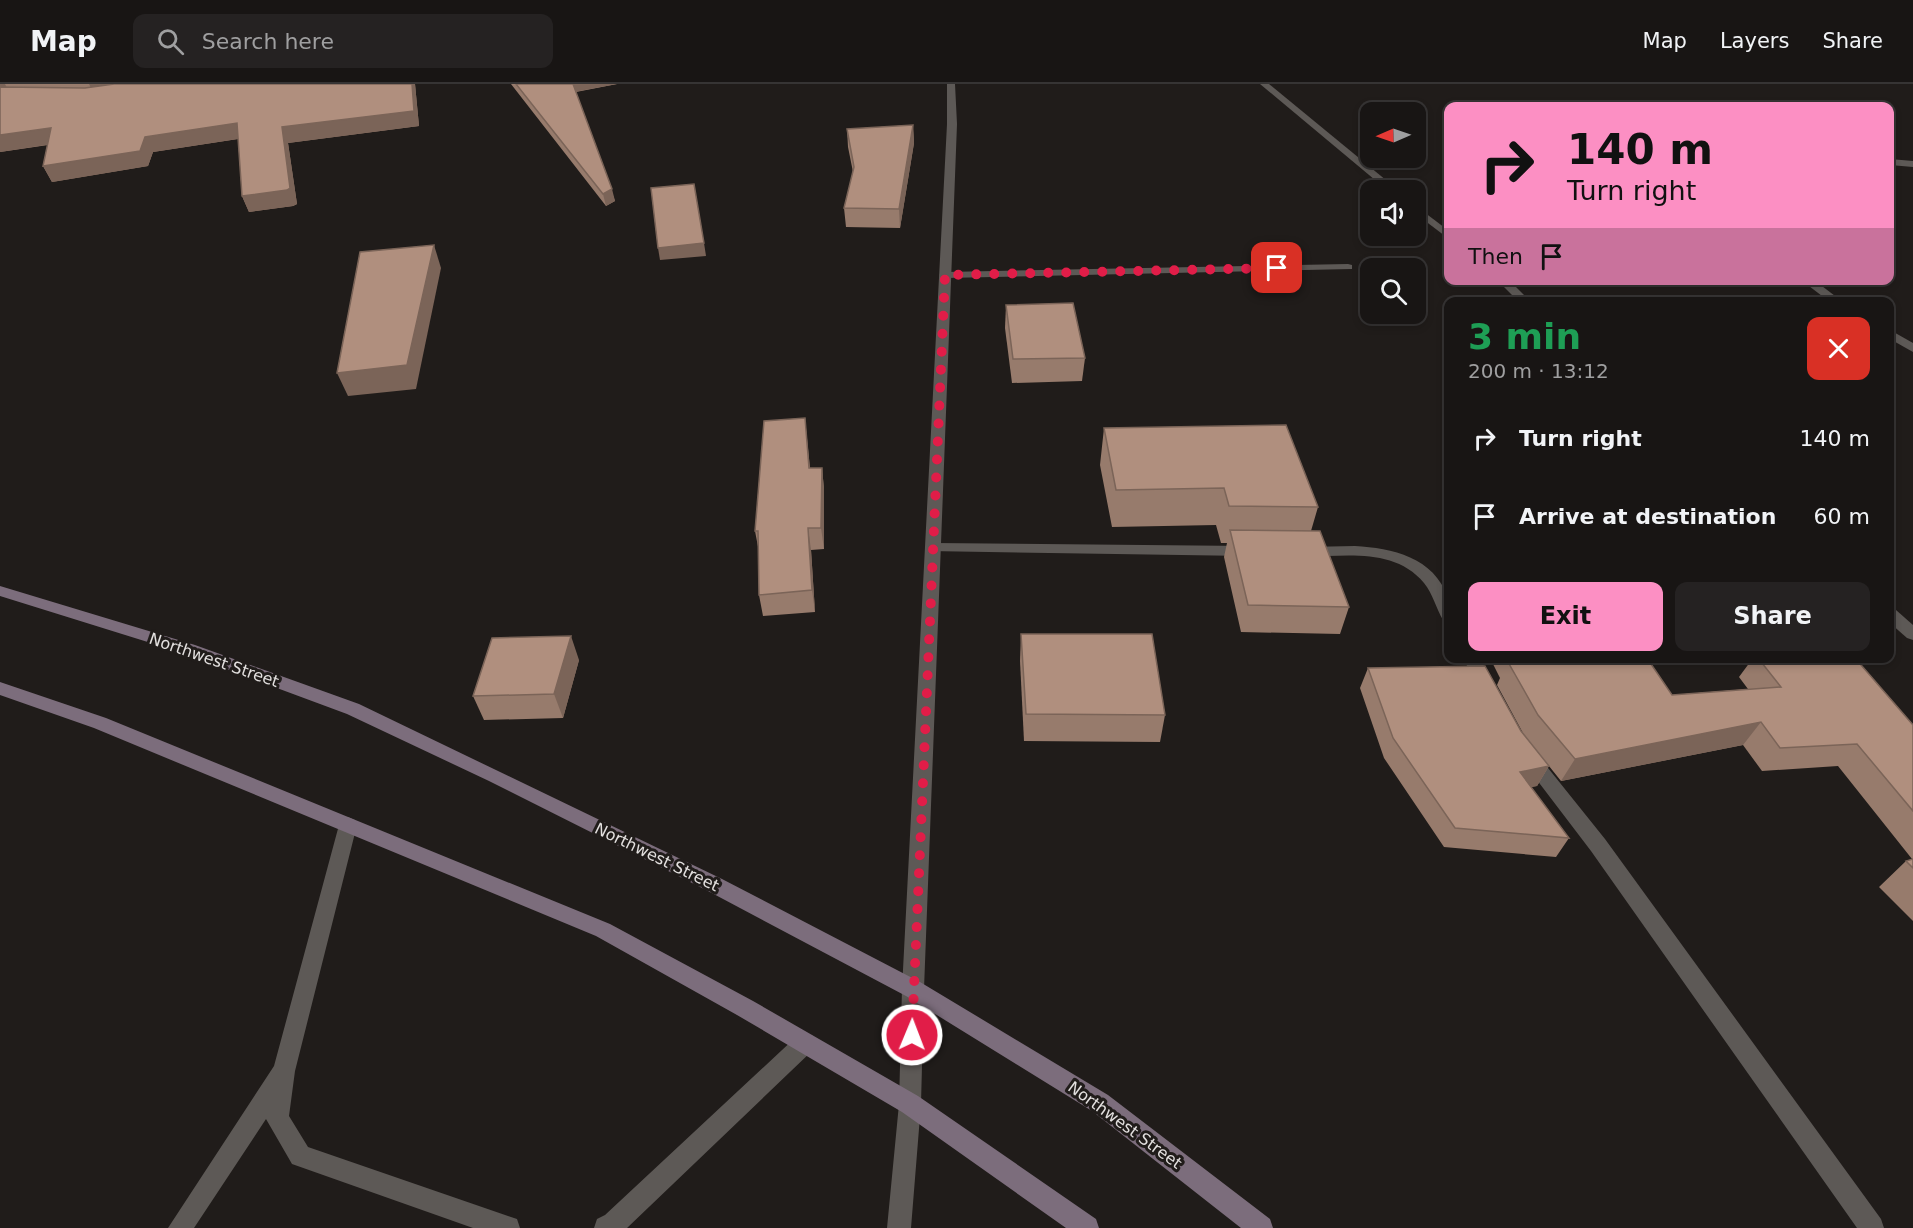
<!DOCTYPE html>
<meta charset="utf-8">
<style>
:root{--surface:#181514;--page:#252222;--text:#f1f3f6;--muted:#9f9fa0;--line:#363434;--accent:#fc8fc3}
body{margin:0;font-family:"DejaVu Sans",sans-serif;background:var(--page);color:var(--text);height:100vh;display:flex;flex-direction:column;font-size:22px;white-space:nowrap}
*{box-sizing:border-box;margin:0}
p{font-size:20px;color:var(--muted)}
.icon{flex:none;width:33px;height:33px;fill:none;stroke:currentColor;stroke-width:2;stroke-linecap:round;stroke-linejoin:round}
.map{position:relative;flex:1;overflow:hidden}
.drawer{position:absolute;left:1444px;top:213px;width:450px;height:366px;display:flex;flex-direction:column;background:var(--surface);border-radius:12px;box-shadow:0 3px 9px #0003,0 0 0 2px var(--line)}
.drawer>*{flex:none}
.top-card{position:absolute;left:1444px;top:18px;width:450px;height:183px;border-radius:12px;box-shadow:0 3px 9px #0003,0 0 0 2px var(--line);background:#fc8fc3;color:#111;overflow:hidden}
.needle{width:39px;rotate:268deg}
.fabs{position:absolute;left:1360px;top:18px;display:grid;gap:12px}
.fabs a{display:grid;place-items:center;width:66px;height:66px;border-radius:12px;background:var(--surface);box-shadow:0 3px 9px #0003,0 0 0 2px var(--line);font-size:30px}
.pin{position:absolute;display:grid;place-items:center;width:51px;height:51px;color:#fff;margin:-26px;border-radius:12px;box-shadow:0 3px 9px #0006}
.me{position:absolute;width:66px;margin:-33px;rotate:1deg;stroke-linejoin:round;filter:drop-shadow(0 0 4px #0008)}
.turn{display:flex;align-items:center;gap:21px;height:126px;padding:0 24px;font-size:27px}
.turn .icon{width:78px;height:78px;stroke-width:2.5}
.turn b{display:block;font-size:42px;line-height:51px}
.then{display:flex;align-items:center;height:57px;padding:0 24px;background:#0003;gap:12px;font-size:22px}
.round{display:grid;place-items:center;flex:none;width:63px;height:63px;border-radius:12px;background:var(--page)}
.head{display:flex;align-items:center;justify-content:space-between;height:102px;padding:0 24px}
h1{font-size:36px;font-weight:700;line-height:45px;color:#1e9e55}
.button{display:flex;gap:12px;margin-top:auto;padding:12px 24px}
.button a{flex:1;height:69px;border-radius:12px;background:var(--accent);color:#111;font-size:24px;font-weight:700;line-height:69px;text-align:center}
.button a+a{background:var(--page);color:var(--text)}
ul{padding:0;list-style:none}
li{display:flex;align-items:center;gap:18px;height:78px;padding:0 24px}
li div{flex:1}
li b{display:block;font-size:22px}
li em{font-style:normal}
header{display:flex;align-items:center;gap:36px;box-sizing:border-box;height:84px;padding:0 30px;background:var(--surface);border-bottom:2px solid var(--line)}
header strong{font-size:28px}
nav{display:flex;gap:33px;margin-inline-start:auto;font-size:21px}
.search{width:420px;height:54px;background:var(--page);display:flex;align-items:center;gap:15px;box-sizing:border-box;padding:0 21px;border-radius:12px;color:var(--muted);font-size:22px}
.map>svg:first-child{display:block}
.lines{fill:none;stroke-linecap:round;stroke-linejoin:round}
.service{fill:#5d5956;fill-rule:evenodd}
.minor{fill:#5d5956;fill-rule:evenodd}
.tertiary{fill:#5d5956;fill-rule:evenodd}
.secondary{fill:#7c6d7c;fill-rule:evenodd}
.wall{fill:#977b6c}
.shaded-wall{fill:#7b6458}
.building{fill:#b08f7e;stroke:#7b6458;stroke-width:1.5}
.route{stroke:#e11d48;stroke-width:10;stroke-dasharray:0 18}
.labels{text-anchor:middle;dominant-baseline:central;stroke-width:6;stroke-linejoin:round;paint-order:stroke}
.street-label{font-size:16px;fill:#e3e0df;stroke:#201c1a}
</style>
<header>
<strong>Map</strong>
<div class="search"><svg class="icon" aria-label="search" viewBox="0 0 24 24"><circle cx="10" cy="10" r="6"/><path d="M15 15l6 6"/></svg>Search here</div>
<nav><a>Map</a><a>Layers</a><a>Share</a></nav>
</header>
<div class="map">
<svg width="1913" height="1144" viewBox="0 0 1913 1144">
<rect width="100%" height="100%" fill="#201c1a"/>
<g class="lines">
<g class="service">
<path d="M 1890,75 L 1913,77 L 1913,83 L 1890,81 Z"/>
<path d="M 1801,196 L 1814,196 L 1843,218 L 1830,218 Z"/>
<path d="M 1890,246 L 1913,259 L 1913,268 L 1890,255 Z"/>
<path d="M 348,733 L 355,736 L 357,741 L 295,987 L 289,1032 L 308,1063 L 508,1132 L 517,1135 L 520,1144 L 473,1144 L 292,1080 L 266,1035 L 194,1144 L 168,1144 L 274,982 L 339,741 L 341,736 Z"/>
<path d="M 805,949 L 813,952 L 816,959 L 813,966 L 627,1144 L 594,1144 L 597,1135 L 605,1131 L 797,952 Z"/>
</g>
<g class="minor">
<path d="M 1260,0 L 1269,0 L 1398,106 L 1387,106 Z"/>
<path d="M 1416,122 L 1449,147 L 1449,155 L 1416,130 Z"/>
<path d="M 1348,180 L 1352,181 L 1352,185 L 945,194 L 939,191 L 945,188 Z"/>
<path d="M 1497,196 L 1509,196 L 1531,218 L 1519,218 Z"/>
<path d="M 933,459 L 1247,462 L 1255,467 L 1247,472 L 928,467 L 925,464 L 928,461 Z"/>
<path d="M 1355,462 C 1392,464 1434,473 1448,514 C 1451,521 1449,530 1449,538 L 1443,536 C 1436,524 1433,510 1424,499 C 1395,464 1346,472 1306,473 L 1298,468 L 1306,463 Z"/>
<path d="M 1890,524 L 1896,526 L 1913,541 L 1913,556 L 1907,554 L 1890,539 Z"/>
<path d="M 1463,574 L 1480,574 L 1493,601 L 1491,605 L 1485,607 L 1479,605 Z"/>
<path d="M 1530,667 L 1536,669 L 1605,755 L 1881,1135 L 1884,1144 L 1857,1144 L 1591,767 L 1524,679 L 1521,674 L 1524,669 Z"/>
</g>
<path class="tertiary" d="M 947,0 L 955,0 L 957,40 L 924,905 L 921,1020 L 911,1144 L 887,1144 L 899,1020 L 902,905 L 947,40 Z"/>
<g class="secondary">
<path d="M 0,502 L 195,561 L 359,620 L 722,795 L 920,898 L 1108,1011 L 1270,1135 L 1273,1144 L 1241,1144 L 1092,1027 L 906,912 L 708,807 L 489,697 L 347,630 L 183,569 L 0,512 Z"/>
<path d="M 0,598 L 106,634 L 610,840 L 753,917 L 918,1012 L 1096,1135 L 1099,1144 L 1066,1144 L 902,1028 L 737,931 L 596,852 L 94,644 L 0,611 Z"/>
</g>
</g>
<g class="wall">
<path d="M 0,0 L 415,0 L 419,42 L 288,59 L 297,120 L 293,122 L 249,128 L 242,112 L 238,55 L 153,68 L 148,82 L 52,98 L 43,82 L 48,61 L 0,68 Z"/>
<path d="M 511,0 L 617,0 L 576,8 L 615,117 L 606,122 Z"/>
<path d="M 913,41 L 914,59 L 900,144 L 846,143 L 844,124 L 853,88 L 848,63 L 847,45 Z"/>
<path d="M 1006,221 L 1085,274 L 1082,297 L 1012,299 L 1005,244 Z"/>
<path d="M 805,334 L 810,384 L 822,384 L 824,405 L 824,465 L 811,466 L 815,528 L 763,532 L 759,511 L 759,468 L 755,447 Z"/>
<path d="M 1104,344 L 1318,423 L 1311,447 L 1349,523 L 1340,550 L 1241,548 L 1224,473 L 1227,459 L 1221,459 L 1216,441 L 1112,443 L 1100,381 Z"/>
<path d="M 1021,550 L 1165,631 L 1160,658 L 1024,657 L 1020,577 Z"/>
<path d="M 1490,574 L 1647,574 L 1672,611 L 1748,605 L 1739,593 L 1753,574 L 1855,574 L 1913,641 L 1913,837 L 1879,803 L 1906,777 L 1912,775 L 1838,682 L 1762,687 L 1743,661 L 1561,697 L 1549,682 L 1537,702 L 1531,703 L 1569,754 L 1556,773 L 1444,763 L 1384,674 L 1360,604 L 1368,584 L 1521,647 L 1524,651 L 1497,601 L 1500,594 Z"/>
<path d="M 579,576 L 563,634 L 484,636 L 473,612 Z"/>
</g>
<g class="shaded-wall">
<path d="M 0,0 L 5,0 L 9,8 L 0,8 Z"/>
<path d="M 89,0 L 154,0 L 93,8 Z"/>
<path d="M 412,0 L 415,0 L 419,42 L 288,59 L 297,120 L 293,122 L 249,128 L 242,112 L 282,43 Z"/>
<path d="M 572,0 L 617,0 L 574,8 Z"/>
<path d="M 237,39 L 244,54 L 153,68 L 148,82 L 52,98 L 43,82 L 145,53 Z"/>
<path d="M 913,41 L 914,59 L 900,144 L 899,125 Z"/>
<path d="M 51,44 L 59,59 L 0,68 L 0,51 Z"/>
<path d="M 612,105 L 615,117 L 606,122 L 603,110 Z"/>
<path d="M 704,159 L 706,172 L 660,176 L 658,164 Z"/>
<path d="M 434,161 L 441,184 L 416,305 L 348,312 L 337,289 Z"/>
<path d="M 822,384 L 824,405 L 824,465 L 821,444 Z"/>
<path d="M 808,444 L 811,466 L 815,528 L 812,506 Z"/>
<path d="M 571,552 L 579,576 L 563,634 L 554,610 Z"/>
<path d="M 1761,638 L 1743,661 L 1561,697 L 1575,675 Z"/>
<path d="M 1549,682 L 1537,702 L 1509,707 L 1520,688 Z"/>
</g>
<g class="building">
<path d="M 114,0 L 412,0 L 414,27 L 282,43 L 290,104 L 287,106 L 242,112 L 237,39 L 145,53 L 140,67 L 43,82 L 51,44 L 0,51 L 0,3 L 85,4 Z"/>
<path d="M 516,0 L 573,0 L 612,105 L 603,110 Z"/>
<path d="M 913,41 L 899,125 L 844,124 L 854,83 L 847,45 Z"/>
<path d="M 694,100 L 704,159 L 658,164 L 651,104 Z"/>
<path d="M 434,161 L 407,281 L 337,289 L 360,168 Z"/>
<path d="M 1073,219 L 1085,274 L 1013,275 L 1006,221 Z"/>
<path d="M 805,334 L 809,384 L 822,384 L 821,444 L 808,444 L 812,506 L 759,511 L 758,447 L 755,447 L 764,337 Z"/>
<path d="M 1286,341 L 1318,423 L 1229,422 L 1224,404 L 1116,406 L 1104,344 Z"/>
<path d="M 1230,446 L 1320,447 L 1349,523 L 1248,521 Z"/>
<path d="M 1021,550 L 1152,550 L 1165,631 L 1026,630 Z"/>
<path d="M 571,552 L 554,610 L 473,612 L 492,554 Z"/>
<path d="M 1513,574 L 1647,574 L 1672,611 L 1781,603 L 1758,574 L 1855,574 L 1913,641 L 1913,727 L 1857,660 L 1780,664 L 1761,638 L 1575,675 L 1538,631 L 1508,578 L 1515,578 Z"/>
<path d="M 1485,582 L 1521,647 L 1549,682 L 1520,688 L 1569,754 L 1455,744 L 1393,654 L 1368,584 Z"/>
<path d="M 1913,775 L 1913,784 L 1906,777 Z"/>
</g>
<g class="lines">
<path class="route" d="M 912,951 L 945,191 L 1277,184"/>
</g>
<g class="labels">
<g class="street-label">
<text transform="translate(214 576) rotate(19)">Northwest Street</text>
<text transform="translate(657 773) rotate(26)">Northwest Street</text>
<text transform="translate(1125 1041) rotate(36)">Northwest Street</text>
</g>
</g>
</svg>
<div class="fabs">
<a><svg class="needle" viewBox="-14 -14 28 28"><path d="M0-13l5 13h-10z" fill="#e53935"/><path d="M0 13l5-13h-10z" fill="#9f9fa0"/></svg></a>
<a><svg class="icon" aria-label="sound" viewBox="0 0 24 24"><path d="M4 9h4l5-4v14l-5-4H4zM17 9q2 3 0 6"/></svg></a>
<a><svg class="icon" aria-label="search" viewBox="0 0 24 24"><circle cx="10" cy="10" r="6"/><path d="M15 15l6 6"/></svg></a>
</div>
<div class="pin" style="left:1277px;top:184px;background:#d93025"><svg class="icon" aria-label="arrive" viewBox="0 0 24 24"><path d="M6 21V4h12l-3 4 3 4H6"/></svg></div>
<svg class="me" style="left:912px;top:951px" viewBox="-20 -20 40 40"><circle r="17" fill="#e11d48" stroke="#fff" stroke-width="3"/><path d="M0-11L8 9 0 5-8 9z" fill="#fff"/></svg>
<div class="top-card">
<div class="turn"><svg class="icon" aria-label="right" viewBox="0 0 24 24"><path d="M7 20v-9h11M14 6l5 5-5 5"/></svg><div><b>140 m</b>Turn right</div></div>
<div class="then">Then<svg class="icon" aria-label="arrive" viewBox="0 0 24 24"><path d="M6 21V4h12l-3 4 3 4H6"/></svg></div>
</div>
<section class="drawer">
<div class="head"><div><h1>3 min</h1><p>200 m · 13:12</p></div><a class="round" style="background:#d93025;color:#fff"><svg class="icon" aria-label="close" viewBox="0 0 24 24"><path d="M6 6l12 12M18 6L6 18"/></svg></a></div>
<ul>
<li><svg class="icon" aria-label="right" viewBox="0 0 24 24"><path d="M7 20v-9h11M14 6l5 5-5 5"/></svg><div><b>Turn right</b></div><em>140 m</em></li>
<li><svg class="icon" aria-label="arrive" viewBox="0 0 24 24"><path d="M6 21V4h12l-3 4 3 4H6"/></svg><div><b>Arrive at destination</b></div><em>60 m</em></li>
</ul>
<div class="button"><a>Exit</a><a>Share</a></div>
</section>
</div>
